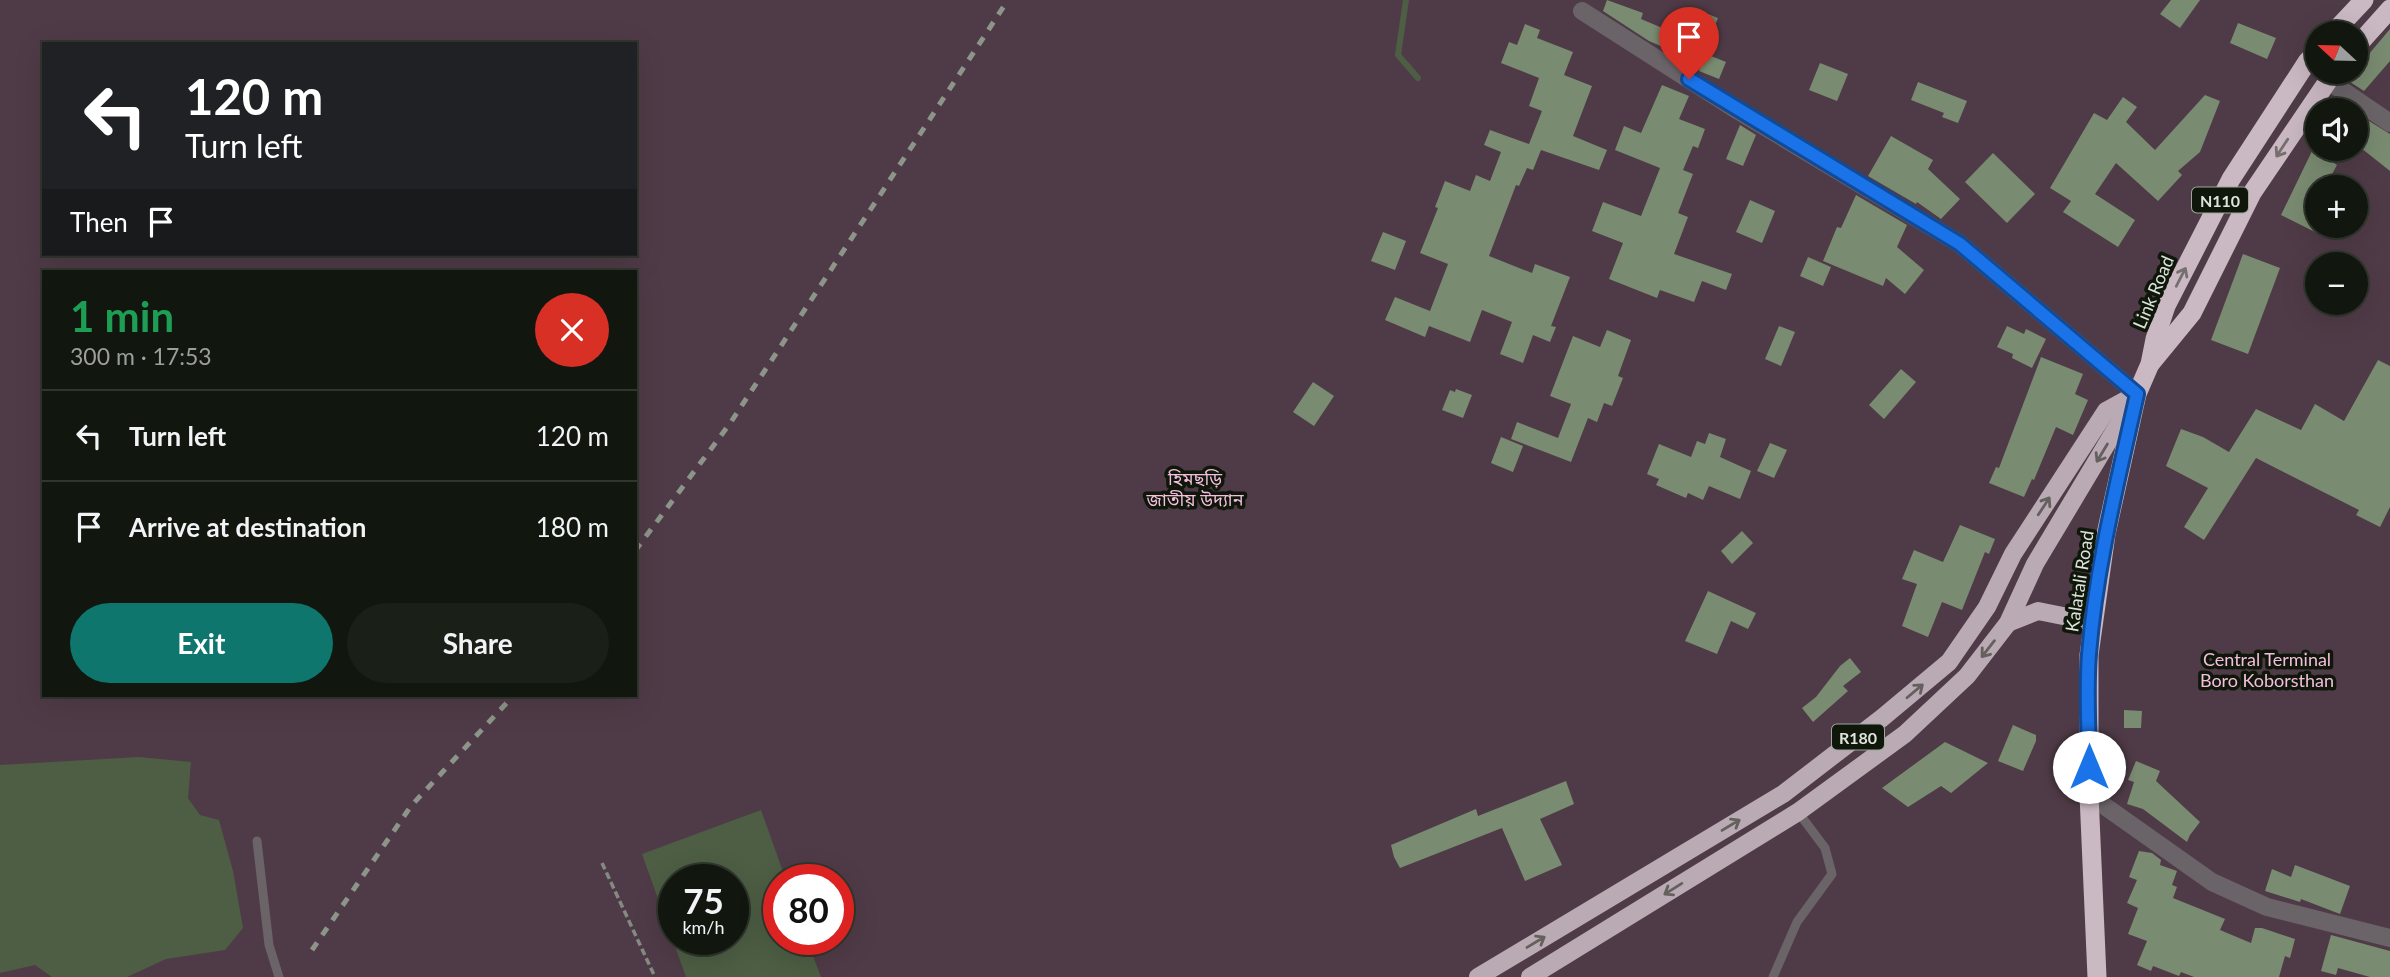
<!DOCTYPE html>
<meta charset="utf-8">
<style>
:root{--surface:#11170e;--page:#1a2017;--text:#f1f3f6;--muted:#9c9f9e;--line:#30362e;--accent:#0f766e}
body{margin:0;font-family:Lato,"Noto Sans Bengali",sans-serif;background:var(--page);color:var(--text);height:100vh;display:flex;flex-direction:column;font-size:26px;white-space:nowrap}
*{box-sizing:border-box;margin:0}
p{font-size:23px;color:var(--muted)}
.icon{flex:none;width:38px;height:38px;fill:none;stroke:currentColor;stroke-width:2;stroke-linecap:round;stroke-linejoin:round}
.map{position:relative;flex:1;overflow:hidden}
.drawer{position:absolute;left:42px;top:270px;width:595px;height:427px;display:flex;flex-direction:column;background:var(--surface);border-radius:0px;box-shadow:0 7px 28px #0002,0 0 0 2px var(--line)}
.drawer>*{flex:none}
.banner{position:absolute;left:42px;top:42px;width:595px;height:214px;border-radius:0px;box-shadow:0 7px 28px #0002,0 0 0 2px var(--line);background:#202124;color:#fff;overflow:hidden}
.needle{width:46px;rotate:292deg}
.tools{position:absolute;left:2305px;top:21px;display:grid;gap:14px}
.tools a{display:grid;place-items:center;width:63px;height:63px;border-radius:50%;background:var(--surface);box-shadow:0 7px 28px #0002,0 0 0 2px var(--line);font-size:35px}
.speed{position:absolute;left:658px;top:864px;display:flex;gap:14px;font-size:35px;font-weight:700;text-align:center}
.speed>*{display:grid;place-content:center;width:91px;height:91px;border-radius:50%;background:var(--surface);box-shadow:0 7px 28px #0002,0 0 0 2px var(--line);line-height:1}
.speed small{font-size:18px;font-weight:400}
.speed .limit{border:10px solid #d22;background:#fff;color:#111}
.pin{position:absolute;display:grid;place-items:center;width:60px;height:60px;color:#fff;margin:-72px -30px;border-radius:50% 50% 50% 0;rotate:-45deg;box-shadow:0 0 7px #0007}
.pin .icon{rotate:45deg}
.me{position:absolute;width:77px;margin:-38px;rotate:0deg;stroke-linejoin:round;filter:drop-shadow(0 0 5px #0008)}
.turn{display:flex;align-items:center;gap:24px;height:147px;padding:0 28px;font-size:32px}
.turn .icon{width:91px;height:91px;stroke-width:2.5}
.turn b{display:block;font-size:49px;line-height:60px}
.then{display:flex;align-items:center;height:66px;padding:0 28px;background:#0003;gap:14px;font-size:26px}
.round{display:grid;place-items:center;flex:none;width:74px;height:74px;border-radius:37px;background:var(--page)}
.overview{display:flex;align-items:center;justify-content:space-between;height:119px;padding:0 28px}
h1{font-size:42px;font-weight:700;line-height:52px;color:#1e9e55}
.cta{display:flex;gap:14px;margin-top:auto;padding:14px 28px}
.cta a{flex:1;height:80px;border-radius:42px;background:var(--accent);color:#fff;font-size:28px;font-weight:700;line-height:80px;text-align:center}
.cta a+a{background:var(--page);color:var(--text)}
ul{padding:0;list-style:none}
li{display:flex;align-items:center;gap:21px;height:91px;padding:0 28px;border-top:2px solid var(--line)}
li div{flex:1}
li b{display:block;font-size:26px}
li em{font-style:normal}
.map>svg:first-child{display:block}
.green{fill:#4f3b47;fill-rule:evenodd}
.water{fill:#4d5e44;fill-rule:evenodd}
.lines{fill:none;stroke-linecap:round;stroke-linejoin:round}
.stream{stroke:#4d5e44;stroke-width:6}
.building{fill:#798b70}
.path{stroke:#838a80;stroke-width:3.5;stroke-dasharray:7 3.5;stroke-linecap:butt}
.service{stroke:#6a6367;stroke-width:9}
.minor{stroke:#6a6367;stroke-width:18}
.primary{stroke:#baaab3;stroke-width:18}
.trunk{stroke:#cab8c2;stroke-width:19}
.rail{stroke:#8d9489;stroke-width:5;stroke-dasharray:9 9;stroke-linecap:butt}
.oneway{stroke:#766f6f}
.oneway2{stroke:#64605e}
.route-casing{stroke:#114b97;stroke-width:18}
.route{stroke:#1a73e8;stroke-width:12}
.labels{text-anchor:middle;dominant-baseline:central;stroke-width:7;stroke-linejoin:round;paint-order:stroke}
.shield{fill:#0f160a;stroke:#a0a69c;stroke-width:2}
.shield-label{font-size:16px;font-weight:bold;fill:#dee4db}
.street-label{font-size:18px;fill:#dee4db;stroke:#0f160a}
.park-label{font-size:18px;fill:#f5bede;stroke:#0f160a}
</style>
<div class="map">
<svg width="2390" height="977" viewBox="0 0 2390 977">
<rect width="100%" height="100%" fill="#171f13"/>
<path class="green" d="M 0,0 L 2390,0 L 2390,977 L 0,977 ZM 2317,33 L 2356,33 L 2356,72 L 2317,72 ZM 44,44 L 635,44 L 635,254 L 44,254 ZM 2317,110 L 2356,110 L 2356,149 L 2317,149 ZM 2317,187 L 2356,187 L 2356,226 L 2317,226 ZM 2317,264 L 2356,264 L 2356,303 L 2317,303 ZM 44,271 L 635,271 L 635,695 L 44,695 ZM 674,880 L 733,880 L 733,940 L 674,940 ZM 779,880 L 838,880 L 838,940 L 779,940 Z"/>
<g class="water">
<path d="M 139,757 L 191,762 L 188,798 L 200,815 L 219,820 L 233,871 L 243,928 L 225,950 L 166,959 L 127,977 L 52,977 L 35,965 L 0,973 L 0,765 Z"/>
<path d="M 761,810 L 786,880 L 779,880 L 779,940 L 807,940 L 821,977 L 686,977 L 642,854 ZM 674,880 L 733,880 L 733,940 L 674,940 Z"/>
</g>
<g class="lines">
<path class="stream" d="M 1406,0 L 1398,55 L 1418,78"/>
</g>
<g class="building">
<path d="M 1607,0 L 1643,13 L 1641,19 L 1679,35 L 1690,7 L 1718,18 L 1700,63 L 1649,41 L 1603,11 Z"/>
<path d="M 2171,0 L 2200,0 L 2180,28 L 2160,14 Z"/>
<path d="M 2238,23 L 2276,38 L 2267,59 L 2230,43 Z"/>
<path d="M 1525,24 L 1540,30 L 1537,38 L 1573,52 L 1564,75 L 1592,86 L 1573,136 L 1607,150 L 1599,170 L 1541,150 L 1533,170 L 1527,168 L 1519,186 L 1516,185 L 1489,256 L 1532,273 L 1535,264 L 1570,277 L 1551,326 L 1556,327 L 1550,342 L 1533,335 L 1523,363 L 1500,354 L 1512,322 L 1482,310 L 1470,342 L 1429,326 L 1425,337 L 1385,320 L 1395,297 L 1430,311 L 1448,264 L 1420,253 L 1438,208 L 1435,207 L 1445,181 L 1470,191 L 1476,175 L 1490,181 L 1501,152 L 1484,145 L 1490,130 L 1529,144 L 1542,111 L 1529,106 L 1539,78 L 1501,63 L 1509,42 L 1517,45 Z"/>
<path d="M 2390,29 L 2390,61 L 2364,91 L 2347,80 Z"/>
<path d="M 1706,54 L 1726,62 L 1719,79 L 1699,71 Z"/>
<path d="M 1820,63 L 1848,74 L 1837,101 L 1809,90 Z"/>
<path d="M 1918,82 L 1967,101 L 1958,123 L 1942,117 L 1944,113 L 1911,100 Z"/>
<path d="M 1662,85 L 1689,96 L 1679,119 L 1705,129 L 1698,148 L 1693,146 L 1683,170 L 1693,174 L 1678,213 L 1688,217 L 1674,254 L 1732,274 L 1726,290 L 1702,281 L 1694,302 L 1660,290 L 1657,298 L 1609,279 L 1623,243 L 1592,231 L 1603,202 L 1641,216 L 1660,168 L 1615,150 L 1624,126 L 1641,133 Z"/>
<path d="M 2205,95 L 2220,101 L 2200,152 L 2178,171 L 2182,175 L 2158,201 L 2116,163 L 2095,194 L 2135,220 L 2118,247 L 2063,212 L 2071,201 L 2050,188 L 2094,113 L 2107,120 L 2123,97 L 2137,107 L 2126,122 L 2155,150 Z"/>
<path d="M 2332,97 L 2351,110 L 2323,110 Z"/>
<path d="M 2356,113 L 2390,134 L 2390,171 L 2356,144 Z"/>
<path d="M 1740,125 L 1756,135 L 1743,166 L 1726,159 Z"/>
<path d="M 1891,136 L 1933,160 L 1928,169 L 1960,199 L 1941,219 L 1917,202 L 1916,204 L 1868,176 Z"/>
<path d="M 2313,149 L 2337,165 L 2325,187 L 2317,187 L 2317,233 L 2281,215 Z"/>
<path d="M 1993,153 L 2035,194 L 2007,223 L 1965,182 Z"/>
<path d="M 1856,195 L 1907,225 L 1897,247 L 1924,270 L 1905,294 L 1886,278 L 1883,286 L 1823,261 L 1837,227 L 1841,228 Z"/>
<path d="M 1750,200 L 1775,211 L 1762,243 L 1736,232 Z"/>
<path d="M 1383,232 L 1406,241 L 1395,270 L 1371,261 Z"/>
<path d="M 2243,254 L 2280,268 L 2248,354 L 2211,340 Z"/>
<path d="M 1808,257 L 1831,267 L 1823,286 L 1800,276 Z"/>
<path d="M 1779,326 L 1795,332 L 1781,366 L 1765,359 Z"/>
<path d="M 2007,326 L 2024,334 L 2026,329 L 2046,339 L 2032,368 L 2012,358 L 2013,354 L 1997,347 Z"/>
<path d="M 1607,330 L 1631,340 L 1618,376 L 1623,378 L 1612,406 L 1604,403 L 1597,422 L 1588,418 L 1571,462 L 1511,439 L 1517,422 L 1558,438 L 1571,404 L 1550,396 L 1573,336 L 1600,347 Z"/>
<path d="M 2041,357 L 2083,374 L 2075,394 L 2088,400 L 2073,435 L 2056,427 L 2034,480 L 2032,479 L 2024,497 L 1989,483 L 1996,467 L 1999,468 Z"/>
<path d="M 2378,360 L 2390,366 L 2390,507 L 2380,527 L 2356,515 L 2359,510 L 2256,458 L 2204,540 L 2184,527 L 2208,488 L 2166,466 L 2181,429 L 2203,437 L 2229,452 L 2256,409 L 2301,430 L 2315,404 L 2344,421 Z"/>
<path d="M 1901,369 L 1916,382 L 1884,419 L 1869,405 Z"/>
<path d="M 1313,382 L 1334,396 L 1314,426 L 1293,412 Z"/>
<path d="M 1456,389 L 1472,395 L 1463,418 L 1442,410 L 1450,390 L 1455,392 Z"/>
<path d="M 1709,433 L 1726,439 L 1720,457 L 1751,471 L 1740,499 L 1709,486 L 1703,500 L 1688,493 L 1686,498 L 1656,485 L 1659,479 L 1647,474 L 1659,444 L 1691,457 L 1697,441 L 1705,444 Z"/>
<path d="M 1501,437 L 1523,446 L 1513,472 L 1491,463 Z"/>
<path d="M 1770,443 L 1787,450 L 1774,478 L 1757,471 Z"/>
<path d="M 1960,525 L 1995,539 L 1989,554 L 1985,552 L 1962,610 L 1942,602 L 1928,637 L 1902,626 L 1917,584 L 1902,579 L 1914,550 L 1943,562 Z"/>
<path d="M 1742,531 L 1753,543 L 1732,564 L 1721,551 Z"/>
<path d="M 1708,591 L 1756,613 L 1748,629 L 1731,621 L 1717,654 L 1685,641 Z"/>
<path d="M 1850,658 L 1861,672 L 1843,686 L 1848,691 L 1813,722 L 1802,708 L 1816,697 L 1840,666 Z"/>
<path d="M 2124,710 L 2142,711 L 2141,728 L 2124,728 Z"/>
<path d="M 2013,725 L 2036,735 L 2036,741 L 2023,771 L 1998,761 Z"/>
<path d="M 1945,742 L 1988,763 L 1951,793 L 1941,786 L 1908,807 L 1882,788 Z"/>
<path d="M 2136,761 L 2160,771 L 2156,781 L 2200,822 L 2190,835 L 2187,842 L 2143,809 L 2127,804 L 2134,782 L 2128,780 Z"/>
<path d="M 1566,781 L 1574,804 L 1540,819 L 1562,865 L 1525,881 L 1502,828 L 1400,868 L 1394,857 L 1391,845 L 1476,809 L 1478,816 Z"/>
<path d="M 2139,851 L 2152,853 L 2161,860 L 2160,865 L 2177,871 L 2172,885 L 2177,887 L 2173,898 L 2225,919 L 2220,930 L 2251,943 L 2255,928 L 2262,928 L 2295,939 L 2290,958 L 2285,956 L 2279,977 L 2194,977 L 2181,972 L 2179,976 L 2153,966 L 2151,971 L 2137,965 L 2147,941 L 2128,934 L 2138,908 L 2127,903 L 2137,880 L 2129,877 Z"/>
<path d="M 2295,865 L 2350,886 L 2340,914 L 2301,899 L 2300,902 L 2265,891 L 2272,869 L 2291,877 Z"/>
<path d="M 2331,935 L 2390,951 L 2390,977 L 2370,977 L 2338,968 L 2336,975 L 2321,971 Z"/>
</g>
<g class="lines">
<path class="path" d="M 602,863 L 655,977"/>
<g class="service">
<path d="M 257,841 L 269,945 L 279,977"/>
<path d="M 1773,977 L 1797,922 L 1832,874 L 1825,848 L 1798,812"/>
</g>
<g class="minor">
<path d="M 1582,11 L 1732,107 L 1960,244 L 2137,394"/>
<path d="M 2327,80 L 2390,123"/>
<path d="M 2089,795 L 2212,882 L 2267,907 L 2390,938"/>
</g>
<g class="primary">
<path d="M 2008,623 L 2038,611 L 2093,622"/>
<path d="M 1478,977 L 1783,794 L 1882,718 L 1949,662 L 1987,607 L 2013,554 L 2106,411 L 2137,394"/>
<path d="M 1530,977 L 1798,812 L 1905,734 L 1967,676 L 2008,623 L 2035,564 L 2133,400"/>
</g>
<g class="trunk">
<path d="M 2333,33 L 2364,0"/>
<path d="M 2356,47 L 2390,9"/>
<path d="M 2151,363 L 2192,313 L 2252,193 L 2334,72"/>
<path d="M 2097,977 L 2089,795 L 2089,655 L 2106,534 L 2137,394 L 2150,364 L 2155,339 L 2166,306 L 2231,179 L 2307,62 L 2317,51"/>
</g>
<g class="rail">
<path d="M 635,551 L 731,422 L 1008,0"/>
<path d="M 312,950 L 411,806 L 514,695"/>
</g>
</g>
<defs><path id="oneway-shaft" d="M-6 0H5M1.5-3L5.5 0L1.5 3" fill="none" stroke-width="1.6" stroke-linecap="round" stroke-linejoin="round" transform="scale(1.75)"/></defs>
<g class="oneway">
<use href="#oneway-shaft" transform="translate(2282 148) rotate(123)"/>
<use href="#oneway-shaft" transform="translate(2181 277) rotate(-63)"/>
</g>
<g class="oneway2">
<use href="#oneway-shaft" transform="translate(2102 453) rotate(121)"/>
<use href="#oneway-shaft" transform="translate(2044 506) rotate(-57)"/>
<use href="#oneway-shaft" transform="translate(1988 649) rotate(128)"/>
<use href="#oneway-shaft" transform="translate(1915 691) rotate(-40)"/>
<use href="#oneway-shaft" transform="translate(1731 825) rotate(-31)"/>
<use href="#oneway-shaft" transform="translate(1673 889) rotate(148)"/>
<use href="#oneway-shaft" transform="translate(1536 942) rotate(-31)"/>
</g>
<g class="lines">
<g class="route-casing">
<path id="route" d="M 1689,79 L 1960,244 L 2137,394 C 2118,480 2096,566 2089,654 C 2086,691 2089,729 2089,767"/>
</g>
<use href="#route" class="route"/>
</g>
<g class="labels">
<g class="shield">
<rect x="2192" y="187.5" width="56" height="25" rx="5"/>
<rect x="1832" y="724.5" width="52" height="25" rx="5"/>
</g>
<g class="shield-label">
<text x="2220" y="200">N110</text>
<text x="1858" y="737">R180</text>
</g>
<g class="street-label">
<text transform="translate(2153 292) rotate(-67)">Link Road</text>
<text transform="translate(2079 581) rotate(-81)">Kalatali Road</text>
</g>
<g class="park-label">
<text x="1195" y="478">হিমছড়ি<tspan x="1195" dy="21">জাতীয় উদ্যান</tspan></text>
<text x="2267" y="659">Central Terminal<tspan x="2267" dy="21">Boro Koborsthan</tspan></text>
</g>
</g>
</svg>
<div class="tools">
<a><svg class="needle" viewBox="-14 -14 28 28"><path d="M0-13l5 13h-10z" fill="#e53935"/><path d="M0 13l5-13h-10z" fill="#9c9f9e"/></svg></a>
<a><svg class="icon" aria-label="sound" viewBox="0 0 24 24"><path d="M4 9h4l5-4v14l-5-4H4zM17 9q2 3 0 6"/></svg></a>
<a>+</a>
<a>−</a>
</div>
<div class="speed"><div>75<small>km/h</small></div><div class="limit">80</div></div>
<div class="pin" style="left:1689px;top:79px;background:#d93025"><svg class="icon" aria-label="arrive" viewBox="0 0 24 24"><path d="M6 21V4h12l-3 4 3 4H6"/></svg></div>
<svg class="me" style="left:2089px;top:767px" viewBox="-20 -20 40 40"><circle r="19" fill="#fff"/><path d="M0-13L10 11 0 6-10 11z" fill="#1a73e8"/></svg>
<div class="banner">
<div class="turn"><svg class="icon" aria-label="left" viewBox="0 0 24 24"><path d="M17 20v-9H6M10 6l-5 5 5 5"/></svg><div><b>120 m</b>Turn left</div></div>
<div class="then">Then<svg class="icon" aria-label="arrive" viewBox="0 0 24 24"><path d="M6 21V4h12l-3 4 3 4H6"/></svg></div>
</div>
<section class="drawer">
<div class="overview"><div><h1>1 min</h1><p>300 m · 17:53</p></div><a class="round" style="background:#d93025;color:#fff"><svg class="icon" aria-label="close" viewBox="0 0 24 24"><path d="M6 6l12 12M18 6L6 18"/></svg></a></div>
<ul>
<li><svg class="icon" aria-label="left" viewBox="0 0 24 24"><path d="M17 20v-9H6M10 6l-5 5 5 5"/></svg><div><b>Turn left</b></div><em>120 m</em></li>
<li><svg class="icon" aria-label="arrive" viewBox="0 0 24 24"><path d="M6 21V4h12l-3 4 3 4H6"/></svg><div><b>Arrive at destination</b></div><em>180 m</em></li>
</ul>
<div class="cta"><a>Exit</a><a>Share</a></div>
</section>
</div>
